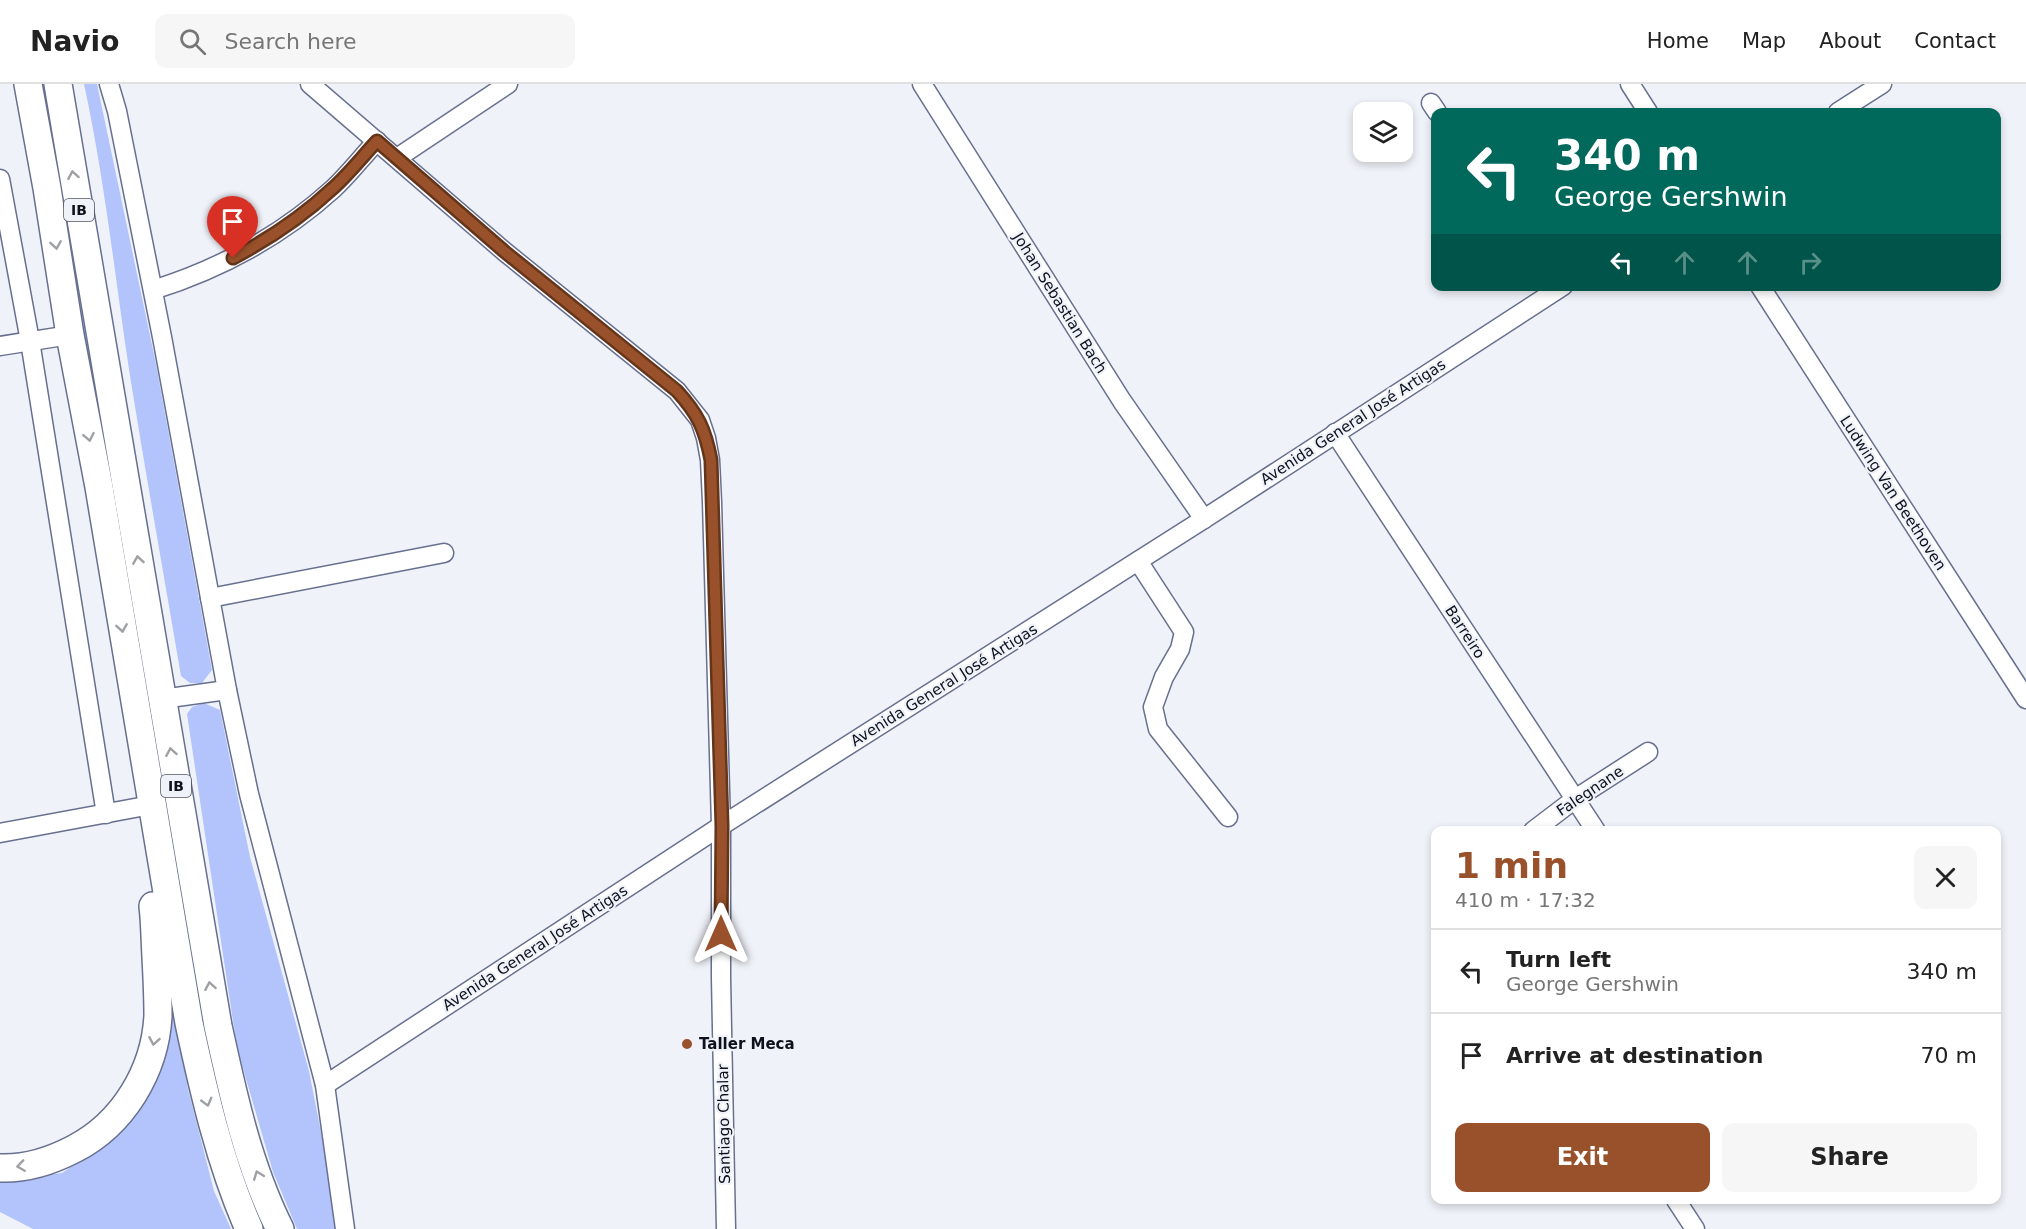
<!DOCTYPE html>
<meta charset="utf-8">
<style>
:root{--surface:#fff;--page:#f6f6f6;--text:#222;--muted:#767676;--line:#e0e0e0;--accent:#98512a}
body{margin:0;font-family:"DejaVu Sans",sans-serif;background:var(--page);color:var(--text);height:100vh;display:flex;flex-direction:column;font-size:22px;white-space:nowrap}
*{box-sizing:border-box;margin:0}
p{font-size:20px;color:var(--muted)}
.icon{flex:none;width:33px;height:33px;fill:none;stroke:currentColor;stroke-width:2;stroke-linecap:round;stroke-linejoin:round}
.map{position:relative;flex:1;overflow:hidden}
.drawer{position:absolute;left:1431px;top:742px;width:570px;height:378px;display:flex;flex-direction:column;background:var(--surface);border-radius:12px;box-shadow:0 3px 9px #0003}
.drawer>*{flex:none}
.banner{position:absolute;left:1431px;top:24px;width:570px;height:183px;border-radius:12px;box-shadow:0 3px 9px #0003;background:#00695c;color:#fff;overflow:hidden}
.controls{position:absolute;left:1353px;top:18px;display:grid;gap:12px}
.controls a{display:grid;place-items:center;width:60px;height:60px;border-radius:12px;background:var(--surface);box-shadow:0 3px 9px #0003;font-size:30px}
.pin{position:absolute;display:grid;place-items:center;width:51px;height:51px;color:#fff;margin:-62px -26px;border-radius:50% 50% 50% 0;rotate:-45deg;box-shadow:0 0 6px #0007}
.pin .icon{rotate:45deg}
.me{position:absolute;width:66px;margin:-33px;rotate:0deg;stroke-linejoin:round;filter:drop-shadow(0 0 4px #0008)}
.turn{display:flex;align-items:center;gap:21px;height:126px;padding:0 24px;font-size:27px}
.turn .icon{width:78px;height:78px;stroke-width:2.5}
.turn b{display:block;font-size:42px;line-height:51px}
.lanes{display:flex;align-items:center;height:57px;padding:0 24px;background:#0003;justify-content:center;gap:30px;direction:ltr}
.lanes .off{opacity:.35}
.round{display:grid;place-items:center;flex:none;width:63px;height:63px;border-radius:12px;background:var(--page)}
.headline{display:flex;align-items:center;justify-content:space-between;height:102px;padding:0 24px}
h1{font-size:36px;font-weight:700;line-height:45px;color:var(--accent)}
.primary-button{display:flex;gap:12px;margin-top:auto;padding:12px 24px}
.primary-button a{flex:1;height:69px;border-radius:12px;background:var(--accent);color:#fff;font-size:24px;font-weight:700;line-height:69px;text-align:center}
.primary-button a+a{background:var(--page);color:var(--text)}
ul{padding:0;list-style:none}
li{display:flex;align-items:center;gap:18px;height:84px;padding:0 24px;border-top:2px solid var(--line)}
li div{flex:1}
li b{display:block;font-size:22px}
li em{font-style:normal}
header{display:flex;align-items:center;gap:36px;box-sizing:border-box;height:84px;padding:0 30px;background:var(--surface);border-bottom:2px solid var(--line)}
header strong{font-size:28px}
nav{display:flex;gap:33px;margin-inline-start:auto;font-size:21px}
.search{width:420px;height:54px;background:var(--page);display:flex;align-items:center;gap:15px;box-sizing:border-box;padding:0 21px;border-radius:12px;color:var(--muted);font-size:22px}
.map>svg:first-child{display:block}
.green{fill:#b3c4fc}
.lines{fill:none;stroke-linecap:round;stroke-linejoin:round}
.minor-casing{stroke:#67708e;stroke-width:21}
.highway-casing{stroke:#67708e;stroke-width:30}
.minor{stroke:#fff;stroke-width:18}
.highway{stroke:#fff;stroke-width:27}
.oneway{stroke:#9ea0a4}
.route-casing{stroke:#63351b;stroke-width:15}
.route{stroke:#98512a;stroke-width:10}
.poi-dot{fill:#98512a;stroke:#f0f2f9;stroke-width:2}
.labels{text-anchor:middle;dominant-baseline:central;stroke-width:4.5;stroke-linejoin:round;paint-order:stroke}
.shield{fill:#f0f2f9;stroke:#51545e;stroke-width:1.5}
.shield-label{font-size:14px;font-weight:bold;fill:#0d111c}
.street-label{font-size:15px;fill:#0d111c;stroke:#f0f2f9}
.poi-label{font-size:15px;font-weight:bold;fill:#0d111c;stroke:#f0f2f9;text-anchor:start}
</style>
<header>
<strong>Navio</strong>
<div class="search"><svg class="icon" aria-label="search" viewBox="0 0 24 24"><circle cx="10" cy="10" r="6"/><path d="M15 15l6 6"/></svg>Search here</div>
<nav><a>Home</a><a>Map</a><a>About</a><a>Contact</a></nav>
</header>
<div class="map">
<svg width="2026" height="1145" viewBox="0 0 2026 1145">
<rect width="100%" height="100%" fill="#f0f2f9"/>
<g class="green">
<path d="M 41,0 L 47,0 L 191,855 L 186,857 Z"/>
<path d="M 84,0 L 97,0 L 156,280 L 212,586 L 202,599 L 190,599 L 181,592 C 164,492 146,392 130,292 C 115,194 105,97 84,0 Z"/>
<path d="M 204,619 L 220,626 L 250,773 L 309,987 L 340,1145 L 297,1145 L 273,1088 L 237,964 L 187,630 L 192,623 Z"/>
<path d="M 172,916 L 188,1005 L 214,1107 L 231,1145 L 33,1145 L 0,1128 L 0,1096 L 62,1089 L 113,1054 L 165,965 Z"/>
</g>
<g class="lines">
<g class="minor-casing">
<g id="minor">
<path d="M 109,0 L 117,27 L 162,253 L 227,606 L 249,710 L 325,1001 L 345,1145"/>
<path d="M 310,0 L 505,168 L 677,307 L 700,336 L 706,354 L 710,376 L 712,418 L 721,742 L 721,894 L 726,1145"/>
<path d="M 922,0 L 1122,317 L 1204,435"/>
<path d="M 1630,0 L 1648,28"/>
<path d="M 1431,19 L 1437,28"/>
<path d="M 1838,28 L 1882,0"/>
<path d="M 397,74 L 508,0"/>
<path d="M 0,95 L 30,257 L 106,730"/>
<path d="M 1760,202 L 2026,615"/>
<path d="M 153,206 C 220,185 281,152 333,105 C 349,90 362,73 377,57"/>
<path d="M 0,262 L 70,251"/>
<path d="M 1335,349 L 1596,747"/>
<path d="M 1138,477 L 1184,548 L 1180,565 L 1164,593 L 1153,623 L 1158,645 L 1228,733"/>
<path d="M 210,514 L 444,469"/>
<path d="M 162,615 L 227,606"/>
<path d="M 1533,747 L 1575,715 L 1648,668"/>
<path d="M 0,749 L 151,721"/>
<path d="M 325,1001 L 721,742 L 1204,435 L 1563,202"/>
<path d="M 1676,1116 L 1695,1145"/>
</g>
</g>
<g class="highway-casing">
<g id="highway">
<path d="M 28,0 L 47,104 L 70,251 L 99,403 L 189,939 C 204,1009 220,1079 249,1145"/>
<path d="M 58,0 L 218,942 C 233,1011 248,1081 280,1145"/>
<path d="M 0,1084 C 26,1085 51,1077 74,1065 C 123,1040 155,987 158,932 C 158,912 157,892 156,873 C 155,856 155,839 153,822"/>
</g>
</g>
<use href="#minor" class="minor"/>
<use href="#highway" class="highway"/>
</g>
<defs><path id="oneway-chevron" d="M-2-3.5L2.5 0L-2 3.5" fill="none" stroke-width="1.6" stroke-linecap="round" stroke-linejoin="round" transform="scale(1.5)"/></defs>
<g class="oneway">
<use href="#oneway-chevron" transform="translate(73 91) rotate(-100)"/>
<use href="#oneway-chevron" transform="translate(56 161) rotate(81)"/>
<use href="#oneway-chevron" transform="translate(89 353) rotate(79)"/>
<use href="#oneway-chevron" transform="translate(138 476) rotate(-99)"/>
<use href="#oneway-chevron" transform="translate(122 544) rotate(81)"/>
<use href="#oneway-chevron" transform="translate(171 668) rotate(-100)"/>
<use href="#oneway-chevron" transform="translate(210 902) rotate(-100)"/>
<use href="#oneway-chevron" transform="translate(154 957) rotate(100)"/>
<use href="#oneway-chevron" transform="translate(207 1018) rotate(75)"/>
<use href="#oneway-chevron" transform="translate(21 1082) rotate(172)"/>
<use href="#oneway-chevron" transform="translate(258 1091) rotate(-111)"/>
</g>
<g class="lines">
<g class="route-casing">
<path id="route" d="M 233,174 C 269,155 303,132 332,105 C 348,91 362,73 377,57 L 505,168 L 677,307 C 698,330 705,345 711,376 L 722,742 L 721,850"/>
</g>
<use href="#route" class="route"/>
</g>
<circle class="poi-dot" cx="687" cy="960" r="6"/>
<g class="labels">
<g class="shield">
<rect x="64" y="115" width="30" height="22" rx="4.5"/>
<rect x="161" y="691" width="30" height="22" rx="4.5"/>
</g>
<g class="shield-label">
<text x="79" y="126">IB</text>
<text x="176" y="702">IB</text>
</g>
<g class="street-label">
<text transform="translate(1060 219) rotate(58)">Johan Sebastian Bach</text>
<text transform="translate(1353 338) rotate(-33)">Avenida General José Artigas</text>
<text transform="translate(1893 409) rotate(57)">Ludwing Van Beethoven</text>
<text transform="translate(1465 548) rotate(57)">Barreiro</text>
<text transform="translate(944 601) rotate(-32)">Avenida General José Artigas</text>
<text transform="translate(1590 707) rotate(-34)">Falegnane</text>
<text transform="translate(535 864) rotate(-33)">Avenida General José Artigas</text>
<text transform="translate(724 1040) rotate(-91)">Santiago Chalar</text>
</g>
<g class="poi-label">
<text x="699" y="960">Taller Meca</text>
</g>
</g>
</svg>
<div class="controls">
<a><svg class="icon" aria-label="layers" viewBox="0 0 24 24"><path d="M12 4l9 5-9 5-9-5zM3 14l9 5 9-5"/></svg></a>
</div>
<div class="pin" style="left:233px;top:174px;background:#d93025"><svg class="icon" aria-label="arrive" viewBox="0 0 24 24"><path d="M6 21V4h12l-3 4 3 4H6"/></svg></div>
<svg class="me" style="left:721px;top:850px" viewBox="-20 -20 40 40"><path d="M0-17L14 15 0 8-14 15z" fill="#98512a" stroke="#fff" stroke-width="4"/></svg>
<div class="banner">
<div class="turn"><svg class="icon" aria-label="left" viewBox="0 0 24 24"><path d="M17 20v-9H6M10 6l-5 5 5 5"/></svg><div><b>340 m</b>George Gershwin</div></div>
<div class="lanes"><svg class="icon" aria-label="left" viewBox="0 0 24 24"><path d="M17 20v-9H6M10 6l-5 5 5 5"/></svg><svg class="icon off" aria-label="ahead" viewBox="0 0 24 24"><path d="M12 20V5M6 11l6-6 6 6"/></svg><svg class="icon off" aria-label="ahead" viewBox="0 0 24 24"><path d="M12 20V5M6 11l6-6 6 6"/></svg><svg class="icon off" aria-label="right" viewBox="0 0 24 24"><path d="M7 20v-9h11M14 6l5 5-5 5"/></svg></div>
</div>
<section class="drawer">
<div class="headline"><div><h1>1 min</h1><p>410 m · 17:32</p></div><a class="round"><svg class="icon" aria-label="close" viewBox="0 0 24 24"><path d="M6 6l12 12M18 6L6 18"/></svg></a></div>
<ul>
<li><svg class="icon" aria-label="left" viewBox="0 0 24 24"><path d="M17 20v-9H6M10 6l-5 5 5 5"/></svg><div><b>Turn left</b><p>George Gershwin</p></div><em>340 m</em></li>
<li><svg class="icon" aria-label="arrive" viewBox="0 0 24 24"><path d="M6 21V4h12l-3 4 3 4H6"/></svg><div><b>Arrive at destination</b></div><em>70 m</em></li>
</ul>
<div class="primary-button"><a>Exit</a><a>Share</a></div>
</section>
</div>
